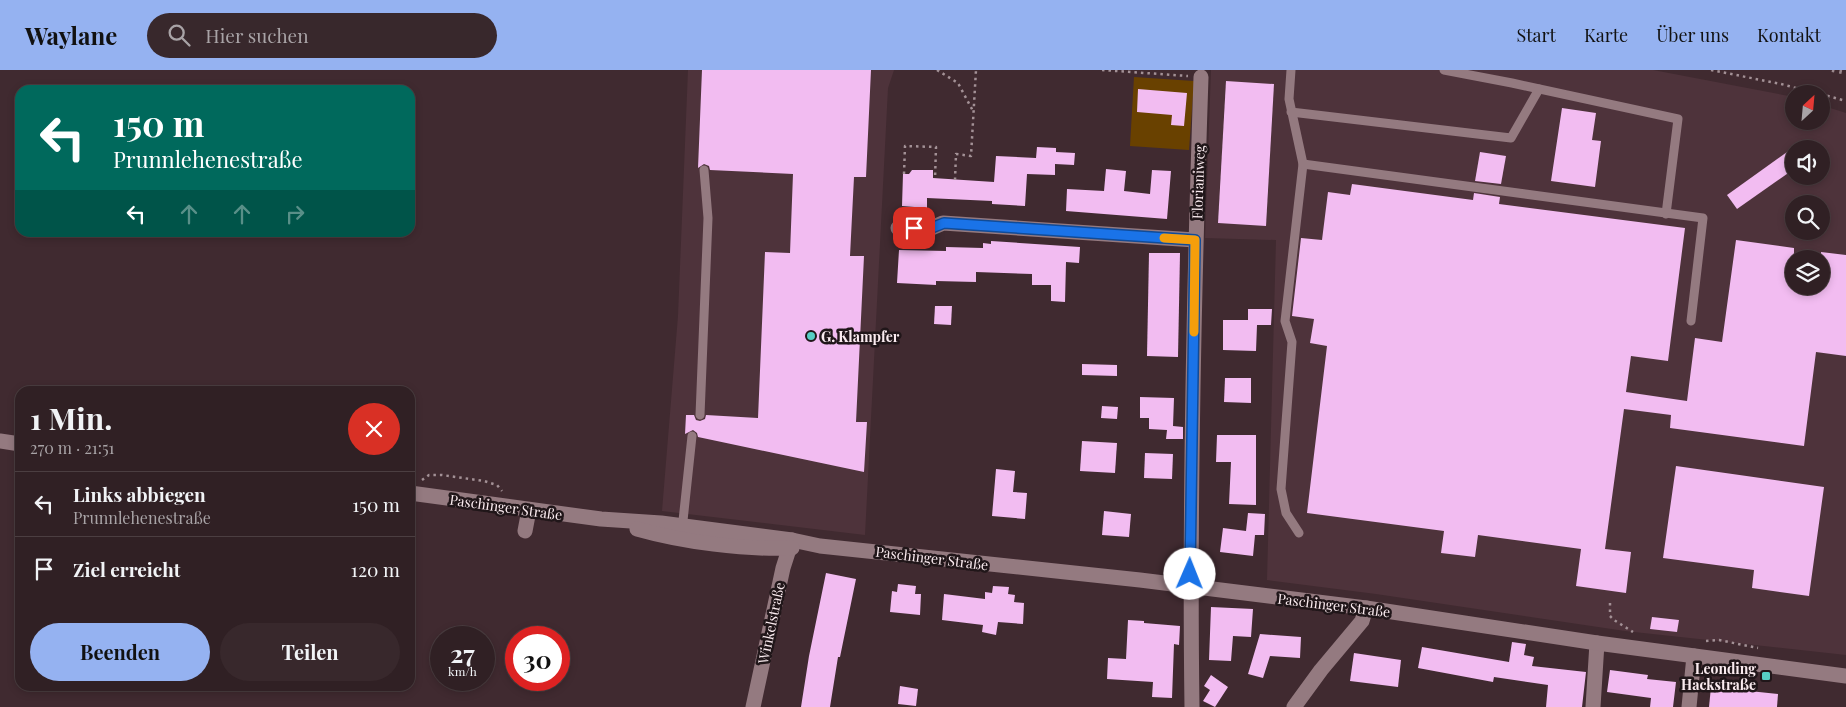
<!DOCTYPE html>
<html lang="de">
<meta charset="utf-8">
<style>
:root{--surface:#302024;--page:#38282c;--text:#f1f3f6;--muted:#a8a3a6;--line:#4b3e41;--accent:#95b2f1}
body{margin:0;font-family:"Playfair Display",serif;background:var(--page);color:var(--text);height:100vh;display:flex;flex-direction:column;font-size:19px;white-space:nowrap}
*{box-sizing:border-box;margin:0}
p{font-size:16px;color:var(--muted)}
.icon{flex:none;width:28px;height:28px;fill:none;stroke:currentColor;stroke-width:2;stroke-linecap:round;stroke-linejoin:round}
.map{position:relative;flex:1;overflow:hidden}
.details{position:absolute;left:15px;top:316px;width:400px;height:305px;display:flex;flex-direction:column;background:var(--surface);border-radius:15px;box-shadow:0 2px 8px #0003,0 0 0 1px var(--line)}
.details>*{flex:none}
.banner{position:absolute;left:15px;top:15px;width:400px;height:152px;border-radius:15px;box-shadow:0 2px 8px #0003,0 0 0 1px var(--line);background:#00695c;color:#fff;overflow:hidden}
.needle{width:32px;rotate:26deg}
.buttons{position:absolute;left:1785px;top:15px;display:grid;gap:10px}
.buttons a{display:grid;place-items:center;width:45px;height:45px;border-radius:50%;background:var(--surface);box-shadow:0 2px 8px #0003,0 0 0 1px var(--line);font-size:25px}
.speed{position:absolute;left:430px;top:556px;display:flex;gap:10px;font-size:25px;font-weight:700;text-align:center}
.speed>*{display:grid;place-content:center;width:65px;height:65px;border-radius:50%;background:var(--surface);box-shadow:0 2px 8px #0003,0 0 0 1px var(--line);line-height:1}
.speed small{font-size:12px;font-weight:400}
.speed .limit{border:8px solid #d22;background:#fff;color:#111}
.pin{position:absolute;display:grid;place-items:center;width:42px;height:42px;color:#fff;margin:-21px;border-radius:10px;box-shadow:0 2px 8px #0006}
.me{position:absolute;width:55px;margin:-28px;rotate:1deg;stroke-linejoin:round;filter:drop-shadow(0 0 4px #0008)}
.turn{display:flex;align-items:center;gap:18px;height:105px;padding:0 15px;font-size:22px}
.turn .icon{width:65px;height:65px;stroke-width:2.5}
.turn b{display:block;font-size:35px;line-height:42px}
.lanes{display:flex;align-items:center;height:48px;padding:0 15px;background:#0003;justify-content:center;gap:25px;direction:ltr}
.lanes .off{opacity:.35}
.round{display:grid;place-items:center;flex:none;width:52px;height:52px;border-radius:26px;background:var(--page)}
.head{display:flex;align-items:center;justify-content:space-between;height:85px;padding:0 15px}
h1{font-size:30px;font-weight:700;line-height:38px}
.primary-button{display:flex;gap:10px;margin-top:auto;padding:10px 15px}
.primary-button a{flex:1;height:58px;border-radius:30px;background:var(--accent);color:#111;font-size:20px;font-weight:700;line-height:58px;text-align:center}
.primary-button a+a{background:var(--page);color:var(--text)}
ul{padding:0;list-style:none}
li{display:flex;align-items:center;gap:15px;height:65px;padding:0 15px;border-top:1px solid var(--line)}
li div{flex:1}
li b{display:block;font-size:19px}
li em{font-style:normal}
header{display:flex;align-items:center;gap:30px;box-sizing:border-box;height:70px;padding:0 25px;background:var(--accent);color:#111}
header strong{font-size:24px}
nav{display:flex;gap:28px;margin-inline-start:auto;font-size:18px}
.search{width:350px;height:45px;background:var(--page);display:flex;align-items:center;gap:12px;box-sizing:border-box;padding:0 18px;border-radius:28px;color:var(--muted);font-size:19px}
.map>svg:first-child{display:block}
.built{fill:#4e333b;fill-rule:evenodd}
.green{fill:#694100}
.building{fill:#f2bcf1}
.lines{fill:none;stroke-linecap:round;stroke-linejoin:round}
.path{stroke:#a39196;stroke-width:2.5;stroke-dasharray:2.5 4;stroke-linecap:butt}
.service{stroke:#947a80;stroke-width:9}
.minor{stroke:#947a80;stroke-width:15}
.tertiary{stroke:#947a80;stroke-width:15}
.rail{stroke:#9a888d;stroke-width:4;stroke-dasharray:2.5 5;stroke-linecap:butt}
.route-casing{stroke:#114b97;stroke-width:12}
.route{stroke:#1a73e8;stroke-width:9}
.slow{stroke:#f59e0b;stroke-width:9}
.poi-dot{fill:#56cec4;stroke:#201619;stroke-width:2}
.labels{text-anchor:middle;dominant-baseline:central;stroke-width:5;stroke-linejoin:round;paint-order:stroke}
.street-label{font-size:14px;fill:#faebef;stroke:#201619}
.poi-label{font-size:14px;font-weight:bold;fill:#faebef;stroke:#201619;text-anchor:start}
</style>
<header>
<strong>Waylane</strong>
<div class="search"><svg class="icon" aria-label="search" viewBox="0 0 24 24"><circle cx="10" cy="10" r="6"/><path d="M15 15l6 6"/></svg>Hier suchen</div>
<nav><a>Start</a><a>Karte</a><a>Über uns</a><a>Kontakt</a></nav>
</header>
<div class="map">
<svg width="1846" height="637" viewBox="0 0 1846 637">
<rect width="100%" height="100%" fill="#402a30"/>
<g class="built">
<path d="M 688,0 L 894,0 L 888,18 L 865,465 L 662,441 L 678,246 Z"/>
<path d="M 1211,0 L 1653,0 L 1794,27 L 1794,51 L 1821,51 L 1821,35 L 1846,43 L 1846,585 L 1625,561 L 1376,524 L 1267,510 L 1276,170 L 1205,168 ZM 1794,79 L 1821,79 L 1821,106 L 1794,106 ZM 1794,134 L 1821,134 L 1821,161 L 1794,161 ZM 1794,189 L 1821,189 L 1821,216 L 1794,216 Z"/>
</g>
<path class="green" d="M 1134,7 L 1194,11 L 1189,80 L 1130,76 Z"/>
<g class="building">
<path d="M 702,0 L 871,0 L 866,107 L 854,107 L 850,186 L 864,186 L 856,352 L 867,352 L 864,402 L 698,367 L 697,363 L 693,360 L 685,364 L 686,345 L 694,345 L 696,350 L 700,351 L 705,349 L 706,345 L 758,348 L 765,182 L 790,183 L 793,104 L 710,100 L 709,96 L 704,94 L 698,98 Z"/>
<path d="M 1226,11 L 1274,14 L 1266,156 L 1218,153 Z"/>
<path d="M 1138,19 L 1187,23 L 1184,56 L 1171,55 L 1172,45 L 1137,42 Z"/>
<path d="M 1562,38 L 1596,43 L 1592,70 L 1601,71 L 1595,117 L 1551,111 Z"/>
<path d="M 1037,77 L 1056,78 L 1056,82 L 1075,83 L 1074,95 L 1055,94 L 1055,105 L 1027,104 L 1025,136 L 992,134 L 992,131 L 927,128 L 927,138 L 902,136 L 903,104 L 909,104 L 912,100 L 933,100 L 933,108 L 994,112 L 996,86 L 1036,88 Z"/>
<path d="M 1794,77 L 1794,99 L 1737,139 L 1727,125 Z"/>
<path d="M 1480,82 L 1506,86 L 1501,114 L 1475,111 Z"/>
<path d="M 1106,99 L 1126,101 L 1124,121 L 1150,124 L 1152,100 L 1171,101 L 1167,149 L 1066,141 L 1067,119 L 1104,121 Z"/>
<path d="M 1352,114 L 1473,130 L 1474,123 L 1500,127 L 1499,134 L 1685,158 L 1668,291 L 1631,286 L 1626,322 L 1687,331 L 1695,268 L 1722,272 L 1736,170 L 1794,178 L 1794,216 L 1821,216 L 1821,182 L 1846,185 L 1846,286 L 1816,282 L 1804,376 L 1670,358 L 1671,345 L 1624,339 L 1605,479 L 1631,482 L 1626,523 L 1576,516 L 1581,479 L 1478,465 L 1475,487 L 1441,483 L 1444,461 L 1307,443 L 1327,276 L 1310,273 L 1314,249 L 1292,246 L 1301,168 L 1322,170 L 1328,122 L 1350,125 Z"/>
<path d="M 991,171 L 1080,177 L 1079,193 L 1066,192 L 1065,232 L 1051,231 L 1051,215 L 1032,215 L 1032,204 L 976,202 L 976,212 L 936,211 L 936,215 L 897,213 L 899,180 L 946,181 L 946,177 L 983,178 L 983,173 L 991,174 Z"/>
<path d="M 1149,183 L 1180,183 L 1178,287 L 1147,286 Z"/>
<path d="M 935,236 L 952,236 L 951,255 L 934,254 Z"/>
<path d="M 1248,239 L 1272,239 L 1271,255 L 1257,255 L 1256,281 L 1223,280 L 1223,250 L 1248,250 Z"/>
<path d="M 1082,294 L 1117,295 L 1117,306 L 1082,305 Z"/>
<path d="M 1225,308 L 1251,308 L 1251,333 L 1224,332 Z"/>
<path d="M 1140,327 L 1174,328 L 1173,356 L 1183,357 L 1183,369 L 1166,369 L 1167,360 L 1149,359 L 1149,348 L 1140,348 Z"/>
<path d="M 1102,336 L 1118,337 L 1117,349 L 1101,348 Z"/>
<path d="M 1217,365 L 1256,365 L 1256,435 L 1229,434 L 1231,392 L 1216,392 Z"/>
<path d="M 1082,371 L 1117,373 L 1115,403 L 1080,401 Z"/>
<path d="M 1145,383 L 1173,384 L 1172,409 L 1144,408 Z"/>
<path d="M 1676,396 L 1824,417 L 1809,526 L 1752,518 L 1754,500 L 1663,488 Z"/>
<path d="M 996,399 L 1015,401 L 1013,422 L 1027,423 L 1025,449 L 992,446 Z"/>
<path d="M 1104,441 L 1131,444 L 1129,467 L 1102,465 Z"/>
<path d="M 1248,443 L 1265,444 L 1264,465 L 1255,465 L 1253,486 L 1220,482 L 1223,458 L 1246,461 Z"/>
<path d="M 826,503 L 856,509 L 840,587 L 838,587 L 830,637 L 801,637 L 809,586 Z"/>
<path d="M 898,514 L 916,516 L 915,524 L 921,524 L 920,545 L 890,542 L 892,521 L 897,522 Z"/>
<path d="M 993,516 L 1009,517 L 1008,524 L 1015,525 L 1014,532 L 1024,533 L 1023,554 L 998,552 L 996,565 L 982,562 L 983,555 L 942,550 L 944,524 L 985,529 L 985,522 L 992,523 Z"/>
<path d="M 1211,537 L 1253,539 L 1251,567 L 1233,566 L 1231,591 L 1209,590 Z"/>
<path d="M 1652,547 L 1679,550 L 1677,562 L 1650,559 Z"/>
<path d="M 1128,550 L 1144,551 L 1144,553 L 1180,556 L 1179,575 L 1174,574 L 1172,628 L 1152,627 L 1153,612 L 1107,609 L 1108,588 L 1126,589 Z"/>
<path d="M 1260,564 L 1301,567 L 1300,588 L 1270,586 L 1263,608 L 1248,604 Z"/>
<path d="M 1512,572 L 1526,574 L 1524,585 L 1534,587 L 1532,596 L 1586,602 L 1582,637 L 1546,637 L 1548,615 L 1494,607 L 1493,612 L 1418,598 L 1422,577 L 1509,592 Z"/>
<path d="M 1354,583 L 1401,590 L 1398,617 L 1350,611 Z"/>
<path d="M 1610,600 L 1648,605 L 1647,609 L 1676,612 L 1673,637 L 1650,637 L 1651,628 L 1607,622 Z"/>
<path d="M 1211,605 L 1228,617 L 1215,637 L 1203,631 L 1210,620 L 1204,616 Z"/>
<path d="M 900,616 L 918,619 L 916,636 L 898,634 Z"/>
<path d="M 1711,617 L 1778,624 L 1777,637 L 1709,637 Z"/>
</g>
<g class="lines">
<g class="path">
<path d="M 937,0 L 958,13 L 973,41"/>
<path d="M 1102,0 L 1188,6"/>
<path d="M 1711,0 L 1781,14 L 1819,24"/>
<path d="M 1821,24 L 1846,31"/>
<path d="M 904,104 L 905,76 L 936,77 L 935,109"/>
<path d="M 955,110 L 956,84 L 971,86 L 976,0"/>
<path d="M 422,410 L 429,405 L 442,405 L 484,411 L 497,415 L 502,421"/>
<path d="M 1610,533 L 1610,546 L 1614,550 L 1633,562"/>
<path d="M 1706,571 L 1719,570 L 1758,578"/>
</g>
<g class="service">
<path d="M 1291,0 L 1289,29 L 1303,94 L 1285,251 L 1292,272 L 1281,419 L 1286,443 L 1299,463"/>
<path d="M 1444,0 L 1512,13 L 1678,49 L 1666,144"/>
<path d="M 1291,42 L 1511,68 L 1539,19"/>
<path d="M 1303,94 L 1703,148 L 1691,251"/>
<path d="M 700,345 L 708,148 L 704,100"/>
<path d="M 682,460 L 692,366"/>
</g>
<g class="minor">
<path d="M 898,158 L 929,159 L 943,153 L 1195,170"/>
<path d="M 525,461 L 529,440"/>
<path d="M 753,637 L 783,498 L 792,470"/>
<path d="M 1192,637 C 1189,427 1194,217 1201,7"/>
<path d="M 1294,637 L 1321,600 L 1362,551 L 1366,538"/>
<path d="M 1593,637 L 1597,573"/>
<path d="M 1689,637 L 1694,586"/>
</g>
<g class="tertiary">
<path d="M 0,371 L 20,374"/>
<path d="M 410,423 L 601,449 L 661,453 L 792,470 L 820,476 L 1140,510 L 1366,538 L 1597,573 L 1846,606"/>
<path d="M 637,459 C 683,472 744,480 792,478"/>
</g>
<path class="rail" d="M 1832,0 L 1846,3"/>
</g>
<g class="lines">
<g class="route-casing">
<path id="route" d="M 914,158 L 929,159 L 944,153 L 1195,170 L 1190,504"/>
</g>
<use href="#route" class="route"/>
<path class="slow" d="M 1164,168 L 1195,170 L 1194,262"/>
</g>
<g class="poi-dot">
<circle cx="811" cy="266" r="5"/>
<rect x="1761" y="601" width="10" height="10" rx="2.5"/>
</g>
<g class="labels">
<g class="street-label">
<text transform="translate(1198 112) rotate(-88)">Florianiweg</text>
<text transform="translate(506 437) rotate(8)">Paschinger Straße</text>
<text transform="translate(932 488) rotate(7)">Paschinger Straße</text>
<text transform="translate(1334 535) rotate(7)">Paschinger Straße</text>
<text transform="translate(771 553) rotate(-78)">Winkelstraße</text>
</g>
<g class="poi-label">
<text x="821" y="266">G. Klampfer</text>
<text x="1756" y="598" text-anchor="end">Leonding<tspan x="1756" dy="16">Hackstraße</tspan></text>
</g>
</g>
</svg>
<div class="buttons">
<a><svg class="needle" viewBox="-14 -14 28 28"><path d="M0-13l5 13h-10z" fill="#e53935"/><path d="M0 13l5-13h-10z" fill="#a8a3a6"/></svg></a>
<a><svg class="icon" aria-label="sound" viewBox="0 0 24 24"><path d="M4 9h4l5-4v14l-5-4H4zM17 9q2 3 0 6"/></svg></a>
<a><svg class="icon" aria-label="search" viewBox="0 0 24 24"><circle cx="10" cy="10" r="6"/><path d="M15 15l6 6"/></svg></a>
<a><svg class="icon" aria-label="layers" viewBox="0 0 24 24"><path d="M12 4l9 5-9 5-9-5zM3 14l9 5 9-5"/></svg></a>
</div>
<div class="speed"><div>27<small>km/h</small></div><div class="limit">30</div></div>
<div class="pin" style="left:914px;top:158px;background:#d93025"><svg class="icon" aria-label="arrive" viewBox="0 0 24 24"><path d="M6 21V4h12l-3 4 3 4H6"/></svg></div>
<svg class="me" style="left:1190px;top:504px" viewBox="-20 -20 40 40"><circle r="19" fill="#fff"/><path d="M0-13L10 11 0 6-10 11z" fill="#1a73e8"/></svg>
<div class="banner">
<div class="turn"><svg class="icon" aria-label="left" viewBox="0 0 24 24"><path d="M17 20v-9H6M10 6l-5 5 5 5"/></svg><div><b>150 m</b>Prunnlehenestraße</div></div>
<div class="lanes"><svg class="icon" aria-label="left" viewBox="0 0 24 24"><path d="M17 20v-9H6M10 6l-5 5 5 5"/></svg><svg class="icon off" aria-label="ahead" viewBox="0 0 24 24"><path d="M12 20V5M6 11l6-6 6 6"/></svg><svg class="icon off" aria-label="ahead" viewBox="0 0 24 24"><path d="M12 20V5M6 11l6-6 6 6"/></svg><svg class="icon off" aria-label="right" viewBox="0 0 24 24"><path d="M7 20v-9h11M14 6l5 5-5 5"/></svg></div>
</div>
<section class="details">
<div class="head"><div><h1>1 Min.</h1><p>270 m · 21:51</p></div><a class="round" style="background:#d93025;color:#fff"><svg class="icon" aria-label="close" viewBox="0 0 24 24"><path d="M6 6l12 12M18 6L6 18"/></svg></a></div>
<ul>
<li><svg class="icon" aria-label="left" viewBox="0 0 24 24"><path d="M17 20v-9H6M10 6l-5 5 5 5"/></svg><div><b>Links abbiegen</b><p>Prunnlehenestraße</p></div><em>150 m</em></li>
<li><svg class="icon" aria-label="arrive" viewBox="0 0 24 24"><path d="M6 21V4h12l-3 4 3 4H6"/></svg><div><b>Ziel erreicht</b></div><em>120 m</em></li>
</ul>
<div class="primary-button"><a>Beenden</a><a>Teilen</a></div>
</section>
</div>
